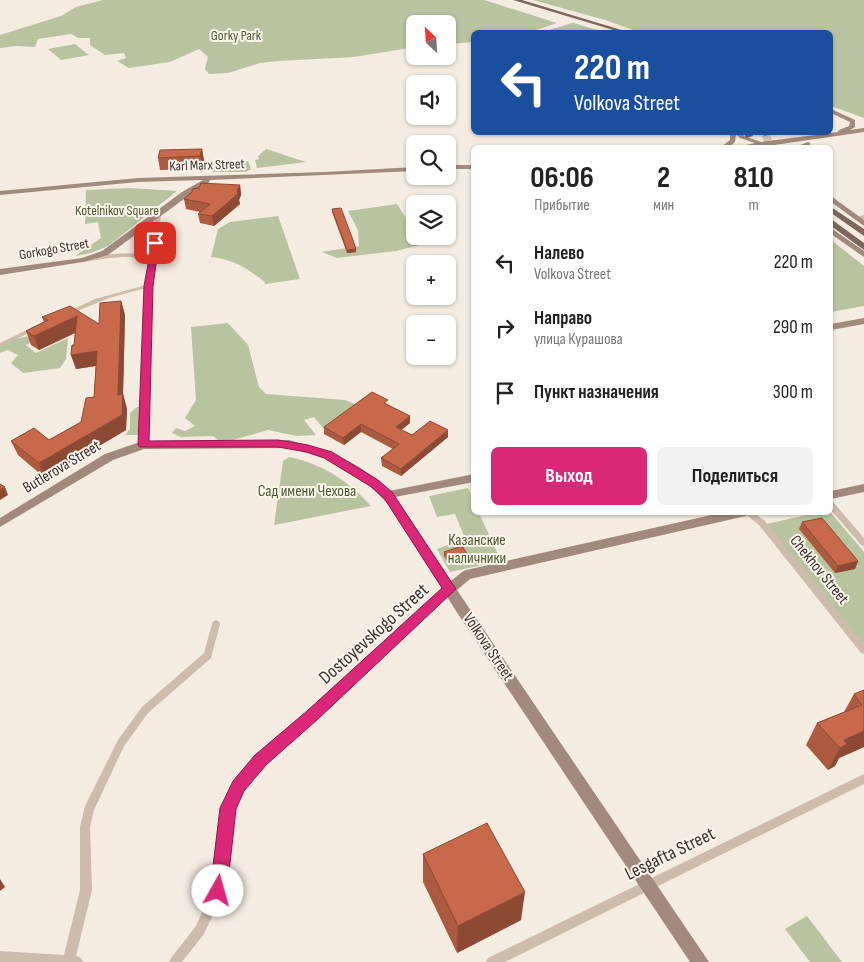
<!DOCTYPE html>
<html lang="ru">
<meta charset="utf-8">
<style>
:root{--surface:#fff;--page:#f2f2f2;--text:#222;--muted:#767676;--accent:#db2777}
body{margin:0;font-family:"Sofia Sans Condensed",sans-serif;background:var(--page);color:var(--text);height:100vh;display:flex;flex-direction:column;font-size:19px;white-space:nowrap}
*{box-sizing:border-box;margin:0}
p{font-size:16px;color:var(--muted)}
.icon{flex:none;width:28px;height:28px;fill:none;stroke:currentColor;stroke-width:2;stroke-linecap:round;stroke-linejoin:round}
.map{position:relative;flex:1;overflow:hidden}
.panel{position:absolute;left:471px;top:145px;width:362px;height:370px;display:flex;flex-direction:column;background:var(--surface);border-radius:8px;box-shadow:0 1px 4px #0004}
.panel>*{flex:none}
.top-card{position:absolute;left:471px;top:30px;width:362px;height:105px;border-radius:8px;box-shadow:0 1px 4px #0004;background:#1a4fa0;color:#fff;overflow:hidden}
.needle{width:32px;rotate:335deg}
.buttons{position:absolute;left:406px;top:15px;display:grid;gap:10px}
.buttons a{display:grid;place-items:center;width:50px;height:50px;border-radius:8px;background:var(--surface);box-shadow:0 1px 4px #0004;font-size:25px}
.pin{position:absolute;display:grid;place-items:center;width:42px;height:42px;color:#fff;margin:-21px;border-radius:10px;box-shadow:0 2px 8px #0006}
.me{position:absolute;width:55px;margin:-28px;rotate:7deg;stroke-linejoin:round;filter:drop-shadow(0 0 4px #0008)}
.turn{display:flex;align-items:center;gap:18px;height:105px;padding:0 20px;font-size:22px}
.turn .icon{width:65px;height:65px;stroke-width:2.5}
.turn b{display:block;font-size:35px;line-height:42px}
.eta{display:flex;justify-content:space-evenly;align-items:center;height:85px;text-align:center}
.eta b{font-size:30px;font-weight:700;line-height:35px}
.action{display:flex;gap:10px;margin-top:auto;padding:10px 20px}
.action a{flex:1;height:58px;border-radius:8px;background:var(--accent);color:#fff;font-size:20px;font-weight:700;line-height:58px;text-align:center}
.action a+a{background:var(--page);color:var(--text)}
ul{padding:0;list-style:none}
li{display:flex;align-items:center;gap:15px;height:65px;padding:0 20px}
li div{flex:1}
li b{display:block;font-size:19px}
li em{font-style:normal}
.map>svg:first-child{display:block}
.green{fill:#b8c4a0}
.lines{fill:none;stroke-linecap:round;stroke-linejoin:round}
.primary-tunnel{stroke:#cfc6bd;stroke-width:8;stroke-dasharray:8 4;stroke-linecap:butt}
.street{fill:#cdbbac;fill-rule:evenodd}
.secondary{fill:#a18a7d;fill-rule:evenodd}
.primary{fill:#7d675c;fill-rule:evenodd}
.wall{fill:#ac5a40}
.shaded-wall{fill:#8c4a34}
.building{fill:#c8694b;stroke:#8c4a34}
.route{fill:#db2777;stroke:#8e194d}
.labels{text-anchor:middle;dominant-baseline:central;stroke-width:4;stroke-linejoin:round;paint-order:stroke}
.far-park-label{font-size:14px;fill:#4a5a2e;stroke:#fbf5ee}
.far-street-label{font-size:14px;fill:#3b302b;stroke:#fbf5ee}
.street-label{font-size:16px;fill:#3b302b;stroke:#fbf5ee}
.park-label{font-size:16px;fill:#4a5a2e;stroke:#fbf5ee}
.near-street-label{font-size:19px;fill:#3b302b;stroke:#fbf5ee}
</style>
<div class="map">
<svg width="864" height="962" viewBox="0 0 864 962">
<rect width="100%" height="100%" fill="#f4ebe1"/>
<g class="green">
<path d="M 103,0 L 484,0 L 557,23 L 530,32 L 474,32 L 474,42 L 448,44 L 448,24 L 415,24 L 415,47 L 354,57 L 278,61 L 260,63 L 228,73 L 209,74 L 205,69 L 208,57 L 199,49 L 170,62 L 129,68 L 117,61 L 126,58 L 124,53 L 105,55 L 90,45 L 90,38 L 78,38 L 71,34 L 38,39 L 35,47 L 16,46 L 0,48 L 0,35 L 61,16 L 76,7 Z"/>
<path d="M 533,0 L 864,0 L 864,118 L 831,106 L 831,32 L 639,32 L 605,20 Z"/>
<path d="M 572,23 L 574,23 L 603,32 L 543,32 Z"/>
<path d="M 75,44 L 89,55 L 61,60 L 48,49 Z"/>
<path d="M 266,149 L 306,162 L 257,168 L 255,160 L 259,159 L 258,156 Z"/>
<path d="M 248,161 L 251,169 L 246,172 L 213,172 L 213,165 Z"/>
<path d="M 130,188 L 177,191 L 108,246 L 91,253 L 75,256 L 101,238 L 98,222 L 85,224 L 86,190 Z"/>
<path d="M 397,204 L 413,229 L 420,245 L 396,251 L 337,258 L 322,252 L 359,246 L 358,230 L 348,211 Z"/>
<path d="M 278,216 L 300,279 L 265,284 L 264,281 C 246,268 233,259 211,257 L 218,229 L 230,222 Z"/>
<path d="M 831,240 L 864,266 L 864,306 L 831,312 Z"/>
<path d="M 228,323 L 248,345 L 259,387 L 266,394 L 345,400 L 362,407 L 327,433 L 314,417 L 304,420 L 316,435 L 297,436 L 268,430 L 222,443 L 213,436 L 181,437 L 172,433 L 176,428 L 185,431 L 195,426 L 185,418 L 196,400 L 191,327 Z"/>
<path d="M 33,335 L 47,335 L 26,345 L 36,353 L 68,338 L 66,359 L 60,368 L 23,373 L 11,363 L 18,355 L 8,350 L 0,353 L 0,346 L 11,340 Z"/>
<path d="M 148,406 L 147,421 L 138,435 L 125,435 L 130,429 L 130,413 L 137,407 Z"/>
<path d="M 289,457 C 323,464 348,481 371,506 L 274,525 L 283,461 Z"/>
<path d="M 468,488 L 474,501 L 474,512 L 479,513 L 501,561 L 450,572 L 437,549 L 465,538 L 455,514 L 437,517 L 429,496 Z"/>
<path d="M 815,513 L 831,513 L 864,552 L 864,646 L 767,524 Z"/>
<path d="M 807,916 L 842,962 L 810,962 L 785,929 Z"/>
</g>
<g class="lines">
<path class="primary-tunnel" d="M 765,134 L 772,148"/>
<g class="street">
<path d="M 156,214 L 161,215 L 152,286 L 147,445 L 143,447 L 139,445 L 146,288 L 109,298 L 70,314 L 68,315 L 65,313 L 95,299 L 146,285 L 149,261 C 128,253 105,259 83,262 L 80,260 L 83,258 C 105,256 129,249 150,257 Z"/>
<path d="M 864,215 L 864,219 L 856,220 L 853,218 Z"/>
<path d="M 35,326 L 37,327 L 37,329 L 0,347 L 0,343 Z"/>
<path d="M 831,502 L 834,503 L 864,538 L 864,546 L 861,545 L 831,510 Z"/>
<path d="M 743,512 L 753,512 L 765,521 L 864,643 L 864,654 L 861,653 L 759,525 Z"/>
<path d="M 450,586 L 453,587 L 454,589 L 453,591 L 316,718 L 265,763 L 243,789 L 233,809 L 224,891 L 222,895 L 204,934 L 182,962 L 169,962 L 171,958 L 196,926 L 212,890 L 223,808 L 235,783 L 257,757 L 310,712 L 447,587 Z"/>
<path d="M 216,620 L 219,622 L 220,624 L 211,658 L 148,713 L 124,746 L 94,810 L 90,827 L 92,890 L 76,956 L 81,958 L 83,962 L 0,962 L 0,951 L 64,955 L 80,890 L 80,827 L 85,806 L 118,740 L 142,707 L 204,653 L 212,624 L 213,622 Z"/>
<path d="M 864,774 L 864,784 L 505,962 L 486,962 L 488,958 Z"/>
</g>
<g class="secondary">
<path d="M 831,109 L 855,120 L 855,127 L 850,130 L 864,128 L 864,132 L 753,148 L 732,148 L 755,143 L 740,138 L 736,134 L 735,142 L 728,148 L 720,148 L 730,140 L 730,132 L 742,132 L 744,136 L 761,142 L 838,132 L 839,130 L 849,126 L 850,122 L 831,113 Z"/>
<path d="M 808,142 L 810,143 L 810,145 L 793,148 Z"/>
<rect x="448" y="165" width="26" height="4"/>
<path d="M 415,167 L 415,171 L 210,180 L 208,184 L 188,196 L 108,255 L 83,262 L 0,275 L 0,269 L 82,258 L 102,251 L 182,192 L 203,180 L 138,182 L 0,195 L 0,191 L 138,178 L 325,172 Z"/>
<path d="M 831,196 L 864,220 L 864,226 L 831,202 Z"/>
<path d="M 831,228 L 864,251 L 864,257 L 831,234 Z"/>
<path d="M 864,318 L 864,324 L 831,330 L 831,324 Z"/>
<path d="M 289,440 C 329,451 359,461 389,491 L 474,474 L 474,482 L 395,497 L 451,581 L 462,572 L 466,570 L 725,512 L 752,512 L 746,516 L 470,579 L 457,590 L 709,962 L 690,962 L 456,611 L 391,507 L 370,486 L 344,469 L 324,458 L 289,448 L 144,449 L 113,460 L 0,527 L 0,518 L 105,454 L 143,441 Z"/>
<path d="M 864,484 L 864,492 L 831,499 L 831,491 Z"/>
</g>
<g class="primary">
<path d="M 513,0 L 522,0 L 628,32 L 620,32 Z"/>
<path d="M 744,132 L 752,132 L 753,136 L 746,138 Z"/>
<path d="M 761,132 L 768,132 L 769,134 L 765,136 Z"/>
<path d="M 831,207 L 864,229 L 864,236 L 831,213 Z"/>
<path d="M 831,219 L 864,243 L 864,250 L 831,226 Z"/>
</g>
</g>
<g class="wall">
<path d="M 202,149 L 204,161 L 203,169 L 160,170 L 158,158 Z"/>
<path d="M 240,185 L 241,195 L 239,200 L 240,204 L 214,226 L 200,223 L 198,214 L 200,212 L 186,209 L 184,199 Z"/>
<path d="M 332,209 L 356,249 L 356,252 L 347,253 L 332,212 Z"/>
<path d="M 121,301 L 125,315 L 123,394 L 127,409 L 126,430 L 45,478 L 18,455 L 11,441 L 49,440 L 81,422 L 94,397 L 96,366 L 76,369 L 71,355 L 74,345 L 75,333 L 39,350 L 31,345 L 26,331 L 44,322 L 42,317 L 99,324 Z"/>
<path d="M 388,405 L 410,416 L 410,423 L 401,430 L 412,435 L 448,437 L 401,476 L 382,466 L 381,458 L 393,449 L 361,432 L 344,445 L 324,434 L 324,427 Z"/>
<path d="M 802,522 L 858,561 L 855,569 L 835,573 L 799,529 Z"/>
<path d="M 444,552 L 468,555 L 468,559 L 450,565 L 444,556 Z"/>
<path d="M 864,690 L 864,747 L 839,758 L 835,766 L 828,770 L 806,745 L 817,723 L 844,712 L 854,694 Z"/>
<path d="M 423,854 L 521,920 L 457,953 L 423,882 Z"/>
</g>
<g class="shaded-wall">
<path d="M 202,149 L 204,161 L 203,169 L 200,156 Z"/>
<path d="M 240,185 L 241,195 L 239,200 L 240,204 L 214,226 L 212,216 L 237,191 Z"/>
<path d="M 356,249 L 356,252 L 347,253 L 347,250 Z"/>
<path d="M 121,301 L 125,315 L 123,394 L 127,409 L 126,430 L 45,478 L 39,463 L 118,395 Z"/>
<path d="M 77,316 L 81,330 L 39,350 L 34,336 Z"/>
<path d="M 97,351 L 101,365 L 76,369 L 71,355 Z"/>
<path d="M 410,416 L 410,423 L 396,434 L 396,427 Z"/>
<path d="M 361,424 L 361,432 L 344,445 L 343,438 Z"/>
<path d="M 448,430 L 448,437 L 401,476 L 401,469 Z"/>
<path d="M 5,487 L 8,495 L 0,500 L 0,490 Z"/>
<path d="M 468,555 L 468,559 L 450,565 L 451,562 Z"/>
<path d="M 858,561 L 855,569 L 835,573 L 838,566 Z"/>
<path d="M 864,731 L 864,747 L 839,758 L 835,766 L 828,770 L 840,748 L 844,740 Z"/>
<path d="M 0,879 L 5,887 L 0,891 Z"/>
<path d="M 525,892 L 521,920 L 457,953 L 458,926 Z"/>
</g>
<g class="building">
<path d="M 202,149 L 200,156 L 158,158 L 160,150 Z"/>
<path d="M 201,183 L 240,185 L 237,191 L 238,194 L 212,216 L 198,214 L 210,204 L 184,199 L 192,192 L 192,189 L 199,188 Z"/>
<path d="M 341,208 L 353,240 L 356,249 L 347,250 L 332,209 Z"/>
<path d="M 121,301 L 118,395 L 123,394 L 122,415 L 39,463 L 11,441 L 34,428 L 49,440 L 81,422 L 86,398 L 94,397 L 97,351 L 71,355 L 72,345 L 74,345 L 77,316 L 34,336 L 26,331 L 48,320 L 42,317 L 70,306 L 99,324 L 100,303 Z"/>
<path d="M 372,392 L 388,400 L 384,403 L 410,416 L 396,427 L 412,435 L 430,421 L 448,430 L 401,469 L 381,458 L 399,444 L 361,424 L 343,438 L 324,427 Z"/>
<path d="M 0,484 L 5,487 L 0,490 Z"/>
<path d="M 822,518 L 858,561 L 838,566 L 802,522 Z"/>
<path d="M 462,546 L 468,555 L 451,562 L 444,552 Z"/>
<path d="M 864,690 L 864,731 L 844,740 L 847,744 L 840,748 L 817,723 L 862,705 L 854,694 Z"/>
<path d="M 487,823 L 525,892 L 458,926 L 423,854 Z"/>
</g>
<path class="route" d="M 152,242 L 159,243 L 153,286 L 149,441 L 278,440 L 308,445 L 332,452 L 378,480 L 392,492 L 456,589 L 318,719 L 266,765 L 244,791 L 236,809 L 227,891 L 224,897 L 218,899 L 212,897 L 210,891 L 220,808 L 233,781 L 255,755 L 307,711 L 442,588 L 384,498 L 370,486 L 324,458 L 307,452 L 278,447 L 140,447 L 138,445 L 144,286 Z"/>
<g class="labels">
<g class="far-park-label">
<text x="236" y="35">Gorky Park</text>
<text x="117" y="210">Kotelnikov Square</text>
</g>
<g class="far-street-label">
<text transform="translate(207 165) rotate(-2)">Karl Marx Street</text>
<text transform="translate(54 249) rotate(-10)">Gorkogo Street</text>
</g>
<g class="street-label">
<text transform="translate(62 467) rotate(-31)">Butlerova Street</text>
<text transform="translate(819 570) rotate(51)">Chekhov Street</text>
<text transform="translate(488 647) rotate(56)">Volkova Street</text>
</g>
<g class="park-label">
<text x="307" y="491">Сад имени Чехова</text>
<text x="477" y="540">Казанские<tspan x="477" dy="18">наличники</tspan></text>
</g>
<g class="near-street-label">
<text transform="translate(374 634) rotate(-42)">Dostoyevskogo Street</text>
<text transform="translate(670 854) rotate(-26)">Lesgafta Street</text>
</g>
</g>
</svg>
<div class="buttons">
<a><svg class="needle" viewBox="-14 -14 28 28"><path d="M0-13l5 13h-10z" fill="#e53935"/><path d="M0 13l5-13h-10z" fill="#767676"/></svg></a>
<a><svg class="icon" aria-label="sound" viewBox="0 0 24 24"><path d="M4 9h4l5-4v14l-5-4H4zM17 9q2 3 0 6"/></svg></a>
<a><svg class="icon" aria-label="search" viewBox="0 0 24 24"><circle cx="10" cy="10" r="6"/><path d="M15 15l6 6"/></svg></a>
<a><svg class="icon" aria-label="layers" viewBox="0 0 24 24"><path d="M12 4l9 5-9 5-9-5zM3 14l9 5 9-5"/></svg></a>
<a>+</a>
<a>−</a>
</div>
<div class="pin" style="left:155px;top:243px;background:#d93025"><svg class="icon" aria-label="arrive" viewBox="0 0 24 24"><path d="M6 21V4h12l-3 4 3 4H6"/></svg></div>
<svg class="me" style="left:218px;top:891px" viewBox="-20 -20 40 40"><circle r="19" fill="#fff"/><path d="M0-13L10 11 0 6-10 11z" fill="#db2777"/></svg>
<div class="top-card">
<div class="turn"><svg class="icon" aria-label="left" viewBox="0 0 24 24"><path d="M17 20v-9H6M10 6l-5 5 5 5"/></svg><div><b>220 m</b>Volkova Street</div></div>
</div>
<section class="panel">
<div class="eta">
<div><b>06:06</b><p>Прибытие</p></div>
<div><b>2</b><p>мин</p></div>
<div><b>810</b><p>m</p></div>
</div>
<ul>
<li><svg class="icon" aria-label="left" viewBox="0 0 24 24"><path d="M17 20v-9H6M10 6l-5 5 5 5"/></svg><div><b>Налево</b><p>Volkova Street</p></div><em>220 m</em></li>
<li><svg class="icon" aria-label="right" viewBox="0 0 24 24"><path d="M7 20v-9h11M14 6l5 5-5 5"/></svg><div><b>Направо</b><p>улица Курашова</p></div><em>290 m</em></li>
<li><svg class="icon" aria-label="arrive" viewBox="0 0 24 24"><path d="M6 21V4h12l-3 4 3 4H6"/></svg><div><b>Пункт назначения</b></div><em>300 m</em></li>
</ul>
<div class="action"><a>Выход</a><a>Поделиться</a></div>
</section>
</div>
